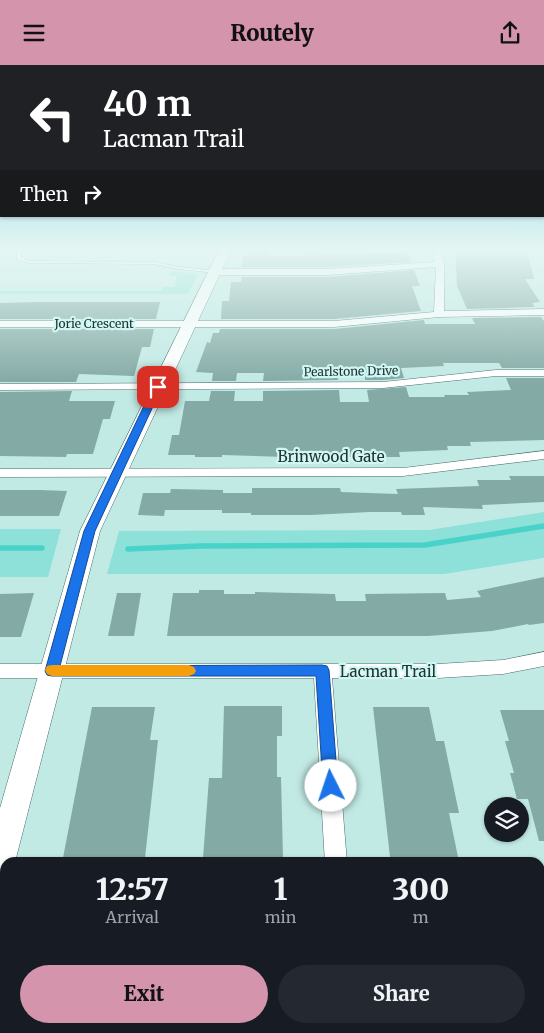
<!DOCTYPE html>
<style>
:root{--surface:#171b24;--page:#242831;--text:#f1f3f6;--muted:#9ea1a6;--accent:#d494ac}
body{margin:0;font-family:Merriweather,serif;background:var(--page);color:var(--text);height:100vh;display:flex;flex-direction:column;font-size:19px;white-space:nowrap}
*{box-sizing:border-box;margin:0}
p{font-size:16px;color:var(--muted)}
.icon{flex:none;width:28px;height:28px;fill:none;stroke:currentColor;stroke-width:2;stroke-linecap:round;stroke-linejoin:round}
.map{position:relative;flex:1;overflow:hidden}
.drawer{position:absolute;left:0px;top:792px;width:545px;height:176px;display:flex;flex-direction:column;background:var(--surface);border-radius:15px 15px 0 0;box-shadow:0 1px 4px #0004}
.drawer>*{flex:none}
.hud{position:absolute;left:0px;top:0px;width:545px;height:152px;box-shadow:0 1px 4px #0004;background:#202124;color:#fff;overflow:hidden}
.fabs{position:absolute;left:484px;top:732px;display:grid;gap:10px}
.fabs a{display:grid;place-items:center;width:45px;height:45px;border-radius:50%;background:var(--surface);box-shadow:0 1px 4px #0004;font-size:25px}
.pin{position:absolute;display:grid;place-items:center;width:42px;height:42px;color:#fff;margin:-21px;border-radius:10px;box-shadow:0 2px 8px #0006}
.me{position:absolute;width:55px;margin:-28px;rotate:356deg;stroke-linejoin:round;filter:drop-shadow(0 0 4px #0008)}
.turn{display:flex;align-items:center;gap:18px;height:105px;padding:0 20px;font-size:22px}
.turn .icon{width:65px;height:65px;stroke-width:2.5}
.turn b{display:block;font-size:35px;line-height:42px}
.then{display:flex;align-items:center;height:48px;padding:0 20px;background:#0003;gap:10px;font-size:19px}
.eta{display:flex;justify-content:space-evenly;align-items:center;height:85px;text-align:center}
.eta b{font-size:30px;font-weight:800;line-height:35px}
.button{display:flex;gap:10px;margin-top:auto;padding:10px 20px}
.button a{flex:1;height:58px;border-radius:30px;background:var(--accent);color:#111;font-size:20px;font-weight:800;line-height:58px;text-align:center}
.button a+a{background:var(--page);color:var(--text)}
header{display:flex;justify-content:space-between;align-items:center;height:65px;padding:0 20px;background:var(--accent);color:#111;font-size:22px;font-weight:800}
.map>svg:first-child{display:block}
.green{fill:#8ee1d8}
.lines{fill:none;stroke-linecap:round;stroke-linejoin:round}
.stream{stroke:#49d2c7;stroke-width:5.5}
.building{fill:#84aaa5}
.lane-casing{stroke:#4a6e6a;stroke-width:1}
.street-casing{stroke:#4a6e6a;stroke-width:1}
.secondary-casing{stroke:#4a6e6a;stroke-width:1}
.lane{fill:#fff;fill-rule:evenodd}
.street{fill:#fff;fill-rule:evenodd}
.secondary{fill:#fff;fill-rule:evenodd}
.route{fill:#1a73e8;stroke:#114b97}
.slow{fill:#f59e0b}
.labels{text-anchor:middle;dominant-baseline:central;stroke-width:4.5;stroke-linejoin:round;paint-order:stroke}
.far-street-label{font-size:12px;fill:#223230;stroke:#cff7f3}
.street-label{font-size:15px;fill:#223230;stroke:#cff7f3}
</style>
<header><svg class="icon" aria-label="menu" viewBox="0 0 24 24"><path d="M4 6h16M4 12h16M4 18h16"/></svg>Routely<svg class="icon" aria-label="share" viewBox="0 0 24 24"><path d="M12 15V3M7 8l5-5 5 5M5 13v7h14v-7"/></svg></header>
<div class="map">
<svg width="544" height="968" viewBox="0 0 544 968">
<rect width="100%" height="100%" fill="#c2eae5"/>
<g class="green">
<path d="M 175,206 L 198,209 L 188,229 L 0,229 L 0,226 L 162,226 L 163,222 L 174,222 L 177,211 L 169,211 L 170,207 Z"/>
<path d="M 544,447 L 544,493 L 444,509 L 107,509 L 119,466 L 429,465 Z"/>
<path d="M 0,464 L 61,464 L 48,512 L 0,512 Z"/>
</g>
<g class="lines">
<g class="stream">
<path d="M 0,483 L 42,483"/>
<path d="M 128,484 L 200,481 L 425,480 L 544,461"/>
</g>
</g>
<g class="building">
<path d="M 249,183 L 266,183 L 267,191 L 305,191 L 304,183 L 321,183 L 322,189 L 408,187 L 411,197 L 328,202 L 242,202 L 243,191 L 249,191 Z"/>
<path d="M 455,183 L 526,183 L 534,214 L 525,214 L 540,237 L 532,238 L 535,242 L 467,244 L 457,221 Z"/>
<path d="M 414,205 L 420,221 L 412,221 L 421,246 L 334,254 L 221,254 L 222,236 L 229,236 L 231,217 L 241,217 L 242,212 L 328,212 Z"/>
<path d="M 37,237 L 160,237 L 156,254 L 0,254 L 0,238 Z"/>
<path d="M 541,252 L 544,256 L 544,303 L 502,303 L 499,298 L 443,298 L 444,301 L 401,303 L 404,313 L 383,315 L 365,315 L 365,310 L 337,310 L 338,315 L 263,316 L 264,308 L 237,308 L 236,316 L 212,316 L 213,308 L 196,307 L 207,277 L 210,278 L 213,268 L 219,268 L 220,264 L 334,264 L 424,255 L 425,259 L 475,259 L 472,253 Z"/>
<path d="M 0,264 L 154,264 L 150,282 L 142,282 L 134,311 L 79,309 L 76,317 L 0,317 Z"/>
<path d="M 506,313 L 544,313 L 544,375 L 470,377 L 471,381 L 447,381 L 448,385 L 399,387 L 400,392 L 285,392 L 222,390 L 222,392 L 195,392 L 195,390 L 168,390 L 172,370 L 179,370 L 185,336 L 209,336 L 211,326 L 235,326 L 234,336 L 263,336 L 263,326 L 339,325 L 340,337 L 369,337 L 367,325 L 406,322 L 409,332 L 445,332 L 444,330 L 469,330 L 467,327 L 511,325 Z"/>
<path d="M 72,326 L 69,336 L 115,336 L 110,354 L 103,354 L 93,389 L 67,389 L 66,392 L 0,391 L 0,327 Z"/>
<path d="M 509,411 L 544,411 L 544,437 L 482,440 L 483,444 L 423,442 L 425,450 L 402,450 L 401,447 L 370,447 L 311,450 L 251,450 L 251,448 L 222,448 L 222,445 L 165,445 L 164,451 L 138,450 L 143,428 L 170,428 L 171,424 L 223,425 L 223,428 L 252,428 L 252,423 L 340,423 L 341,427 L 398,429 L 396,424 L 479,421 L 477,415 L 511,415 Z"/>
<path d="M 0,425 L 40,425 L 67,426 L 59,451 L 0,451 Z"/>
<path d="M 544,512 L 544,558 L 529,560 L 528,559 L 492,566 L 428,571 L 167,571 L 173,528 L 199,528 L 199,525 L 224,525 L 224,529 L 255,529 L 255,527 L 335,529 L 336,536 L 366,536 L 365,529 L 445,528 L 447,535 L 481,532 L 477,526 Z"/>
<path d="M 34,528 L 21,572 L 0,572 L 0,529 Z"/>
<path d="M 117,528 L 141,528 L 134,571 L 108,571 Z"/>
<path d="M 224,641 L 282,641 L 282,671 L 277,671 L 277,712 L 281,712 L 283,793 L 203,793 L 209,713 L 222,713 Z"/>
<path d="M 92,642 L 155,642 L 150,675 L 158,675 L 145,793 L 63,793 Z"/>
<path d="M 373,642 L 429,642 L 436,676 L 444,676 L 459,748 L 449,748 L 458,792 L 390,792 Z"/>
<path d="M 500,645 L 544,645 L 544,776 L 539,776 L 528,734 L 517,734 L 510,708 L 514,708 L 505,676 L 509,676 Z"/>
</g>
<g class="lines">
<g class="lane-casing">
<path id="lane" d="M 17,183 L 21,183 L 21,192 L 29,196 L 154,197 L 179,202 L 216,206 L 218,207 L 216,208 L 179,204 L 154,199 L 28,198 L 17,194 Z"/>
</g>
<g class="street-casing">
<g id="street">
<path d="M 433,183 L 441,183 L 444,199 L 444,246 L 544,244 L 544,250 L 439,252 L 334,262 L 0,262 L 0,256 L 334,256 L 434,247 L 436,202 L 328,210 L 216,210 L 212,207 L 216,204 L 328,204 L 435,197 Z"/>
<path d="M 538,183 L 544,183 L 544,191 L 541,190 Z"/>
<path d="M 496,305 L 544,305 L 544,311 L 496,311 L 383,323 L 0,325 L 0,319 L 383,317 Z"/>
<path d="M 544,386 L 544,394 L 403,411 L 0,412 L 0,404 L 403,403 Z"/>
<path d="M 544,587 L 544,601 L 503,609 L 438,613 L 332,613 L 347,798 L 325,798 L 314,613 L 0,613 L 0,599 L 438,599 L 503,595 Z"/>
<rect x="335" y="964" width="26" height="4"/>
</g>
</g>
<g class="secondary-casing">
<path id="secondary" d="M 220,183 L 232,183 L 100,466 L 15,797 L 5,798 L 5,810 L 0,812 L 0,743 L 80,466 Z"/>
</g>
<use href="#lane" class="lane"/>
<use href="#street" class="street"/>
<use href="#secondary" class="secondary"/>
</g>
<linearGradient id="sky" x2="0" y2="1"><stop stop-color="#68c0db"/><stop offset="0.58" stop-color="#e4f6f3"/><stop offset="1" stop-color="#e4f6f3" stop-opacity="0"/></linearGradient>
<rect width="544" height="318" fill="url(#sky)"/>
<path class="route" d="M 158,319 L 162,322 L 95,466 L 60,601 L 322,600 L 327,601 L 329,605 L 338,721 L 336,726 L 331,728 L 325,726 L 323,721 L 316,611 L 52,611 L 47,610 L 45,606 L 84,466 L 153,322 Z"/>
<path class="slow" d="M 52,600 L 189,600 L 194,602 L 196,606 L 194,609 L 189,611 L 52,611 L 47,609 L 45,605 L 47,601 Z"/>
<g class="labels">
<g class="far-street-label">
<text x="94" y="258">Jorie Crescent</text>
<text transform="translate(351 306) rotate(-1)">Pearlstone Drive</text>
</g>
<g class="street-label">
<text x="331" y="391">Brinwood Gate</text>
<text x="388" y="606">Lacman Trail</text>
</g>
</g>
</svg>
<div class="fabs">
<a><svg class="icon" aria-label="layers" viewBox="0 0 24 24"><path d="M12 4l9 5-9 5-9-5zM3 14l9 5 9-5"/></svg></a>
</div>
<div class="pin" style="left:158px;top:322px;background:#d93025"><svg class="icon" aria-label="arrive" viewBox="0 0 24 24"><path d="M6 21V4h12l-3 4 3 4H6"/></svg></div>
<svg class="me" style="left:331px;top:721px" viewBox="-20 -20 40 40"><circle r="19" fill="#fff"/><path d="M0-13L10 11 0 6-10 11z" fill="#1a73e8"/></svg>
<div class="hud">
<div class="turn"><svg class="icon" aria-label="left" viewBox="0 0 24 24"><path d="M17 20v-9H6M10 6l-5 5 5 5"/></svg><div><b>40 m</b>Lacman Trail</div></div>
<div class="then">Then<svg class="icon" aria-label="right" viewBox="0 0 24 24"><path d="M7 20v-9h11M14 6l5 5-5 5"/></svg></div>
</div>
<section class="drawer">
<div class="eta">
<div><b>12:57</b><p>Arrival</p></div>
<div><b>1</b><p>min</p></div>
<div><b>300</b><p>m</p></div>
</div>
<div class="button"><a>Exit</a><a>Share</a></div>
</section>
</div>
